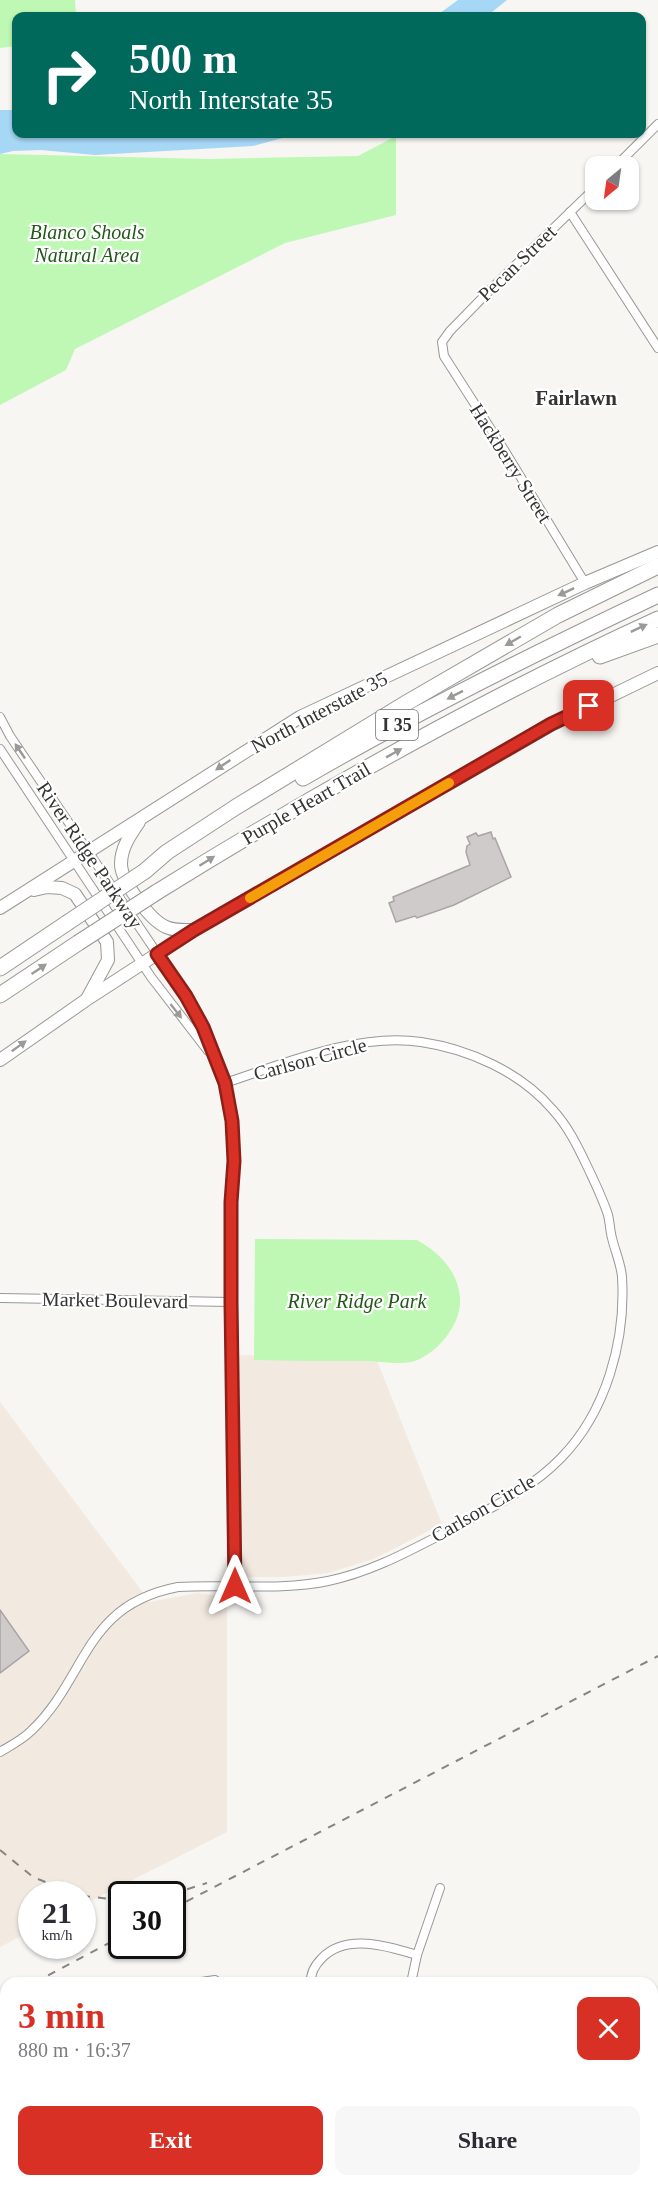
<!DOCTYPE html>
<meta charset="utf-8">
<style>
:root{--surface:#fff;--page:#f7f7f7;--text:#2b2b33;--muted:#7c7c81;--accent:#d93025}
body{margin:0;font-family:"Times New Roman",serif;background:var(--page);color:var(--text);height:100vh;display:flex;flex-direction:column;font-size:22px;white-space:nowrap}
*{box-sizing:border-box;margin:0}
p{font-size:20px;color:var(--muted)}
.icon{flex:none;width:33px;height:33px;fill:none;stroke:currentColor;stroke-width:2;stroke-linecap:round;stroke-linejoin:round}
.map{position:relative;flex:1;overflow:hidden}
.sheet{position:absolute;left:0px;top:1977px;width:658px;height:210px;display:flex;flex-direction:column;background:var(--surface);border-radius:18px 18px 0 0;box-shadow:0 2px 4px #0004}
.sheet>*{flex:none}
.hud{position:absolute;left:12px;top:12px;width:634px;height:126px;border-radius:12px;box-shadow:0 2px 4px #0004;background:#00695c;color:#fff;overflow:hidden}
.needle{width:39px;rotate:209deg}
.controls{position:absolute;left:585px;top:156px;display:grid;gap:12px}
.controls a{display:grid;place-items:center;width:54px;height:54px;border-radius:12px;background:var(--surface);box-shadow:0 2px 4px #0004;font-size:30px}
.speed{position:absolute;left:18px;top:1881px;display:flex;gap:12px;font-size:30px;font-weight:700;text-align:center}
.speed>*{display:grid;place-content:center;width:78px;height:78px;border-radius:50%;background:var(--surface);box-shadow:0 2px 4px #0004;line-height:1}
.speed small{font-size:15px;font-weight:400}
.speed .limit{border:3px solid #111;border-radius:9px;background:#fff;color:#111}
.pin{position:absolute;display:grid;place-items:center;width:51px;height:51px;color:#fff;margin:-26px;border-radius:12px;box-shadow:0 3px 9px #0006}
.me{position:absolute;width:66px;margin:-33px;rotate:0deg;stroke-linejoin:round;filter:drop-shadow(0 0 4px #0008)}
.turn{display:flex;align-items:center;gap:21px;height:126px;padding:0 18px;font-size:27px}
.turn .icon{width:78px;height:78px;stroke-width:2.5}
.turn b{display:block;font-size:42px;line-height:51px}
.round{display:grid;place-items:center;flex:none;width:63px;height:63px;border-radius:12px;background:var(--page)}
.summary{display:flex;align-items:center;justify-content:space-between;height:102px;padding:0 18px}
h1{font-size:36px;font-weight:700;line-height:45px;color:var(--accent)}
.cta{display:flex;gap:12px;margin-top:auto;padding:12px 18px}
.cta a{flex:1;height:69px;border-radius:12px;background:var(--accent);color:#fff;font-size:24px;font-weight:700;line-height:69px;text-align:center}
.cta a+a{background:var(--page);color:var(--text)}
.map>svg:first-child{display:block}
.built{fill:#f2eae1}
.green{fill:#bef8b4}
.forest{fill:#8ac481}
.water{fill:#a6d7f5}
.building{fill:#cecbca;stroke:#a9a5a4;stroke-width:1.5}
.lines{fill:none;stroke-linecap:round;stroke-linejoin:round}
.minor-casing{stroke:#9a9895;stroke-width:10}
.secondary-casing{stroke:#9a9895;stroke-width:14}
.motorway-casing{stroke:#9a9895;stroke-width:17}
.minor{stroke:#fff;stroke-width:8}
.secondary{stroke:#fff;stroke-width:12}
.motorway{stroke:#fff;stroke-width:15}
.rail{stroke:#868584;stroke-width:2;stroke-dasharray:8 8;stroke-linecap:butt}
.motorway-bridge-casing{stroke:#9a9895;stroke-width:17;stroke-linecap:butt}
.motorway-bridge{stroke:#fff;stroke-width:15}
.oneway{fill:#9a9a99}
.route-casing{stroke:#8d1f18;stroke-width:15}
.route{stroke:#d93025;stroke-width:10}
.slow{stroke:#f59e0b;stroke-width:10}
.labels{text-anchor:middle;dominant-baseline:central;stroke-width:4.5;stroke-linejoin:round;paint-order:stroke}
.shield{fill:#fff;stroke:#717170;stroke-width:1.5}
.shield-label{font-size:18px;font-weight:bold;fill:#343433}
.park-label{font-size:20px;font-style:italic;fill:#225918;stroke:#fff}
.street-label{font-size:20px;fill:#343433;stroke:#fff}
.neighbourhood-label{font-size:21px;font-weight:bold;fill:#343433;stroke:#fff}
</style>
<div class="map">
<svg width="658" height="2187" viewBox="0 0 658 2187">
<rect width="100%" height="100%" fill="#f8f6f3"/>
<g class="built">
<path d="M 235,1355 L 376,1358 L 442,1524 L 374,1559 L 328,1573 L 285,1577 L 248,1577 L 240,1574 L 238,1568 Z"/>
<path d="M 0,1402 L 150,1602 L 197,1593 L 227,1597 L 227,1832 L 83,1905 L 82,1894 L 32,1894 L 31,1931 L 0,1947 Z"/>
</g>
<g class="green">
<path d="M 0,0 L 75,0 L 76,16 L 16,16 L 16,46 L 0,48 Z"/>
<path d="M 396,136 L 396,215 L 285,243 L 75,349 L 66,370 L 0,405 L 0,154 L 209,159 L 358,156 Z"/>
<path d="M 255,1239 L 417,1240 C 439,1252 460,1273 460,1301 C 461,1325 435,1357 411,1362 C 397,1365 379,1361 365,1361 C 328,1361 291,1361 254,1360 Z"/>
</g>
<path class="forest" d="M 0,2059 L 6,2059 L 6,2181 L 103,2181 L 106,2187 L 0,2187 Z"/>
<g class="water">
<path d="M 458,0 L 507,0 L 487,16 L 436,16 Z"/>
<path d="M 0,110 L 16,110 L 16,134 L 297,134 L 253,146 L 95,155 L 41,150 L 13,151 L 0,154 Z"/>
</g>
<g class="building">
<path d="M 491,832 L 493,839 L 495,838 L 511,877 L 454,905 L 417,918 L 415,916 L 396,922 L 389,903 L 394,901 L 393,897 L 470,865 L 466,852 L 467,846 L 470,844 L 467,837 L 476,833 L 478,836 Z"/>
<path d="M 0,1610 L 29,1651 L 0,1673 Z"/>
</g>
<g class="lines">
<g class="minor-casing">
<g id="minor">
<path d="M 616,166 L 658,124"/>
<path d="M 570,212 L 658,348"/>
<path d="M 585,583 L 506,453 L 444,356 L 442,342 L 450,331 L 493,287 L 596,187"/>
<path d="M 0,717 L 10,736 L 186,996 L 203,1027 L 225,1083 L 232,1121 L 234,1161 L 231,1201 L 231,1302 L 235,1585"/>
<path d="M 0,749 L 151,977 L 208,1051"/>
<path d="M 0,1298 L 231,1302"/>
<path d="M 0,1752 C 10,1746 22,1740 31,1731 C 88,1677 83,1605 178,1587 C 227,1584 280,1591 328,1581 C 372,1572 411,1550 450,1530 C 489,1509 530,1490 561,1458 C 606,1412 626,1341 622,1277 C 621,1264 615,1251 612,1238 C 610,1231 610,1223 608,1215 C 603,1199 595,1183 588,1168 C 578,1147 568,1126 552,1109 C 520,1072 469,1049 421,1042 C 359,1032 283,1064 225,1083"/>
<path d="M 195,1983 L 215,1980 L 219,1983"/>
<path d="M 311,1983 C 310,1973 315,1965 322,1958 C 346,1933 388,1946 417,1955"/>
<path d="M 411,1983 L 417,1955 L 440,1888"/>
<path d="M 194,2181 L 200,2187"/>
<path d="M 242,2181 L 242,2187"/>
<path d="M 337,2181 L 339,2187"/>
<path d="M 450,2181 L 453,2187"/>
<path d="M 557,2181 L 559,2187"/>
</g>
</g>
<g class="secondary-casing">
<g id="secondary">
<path d="M 139,822 C 130,835 121,848 121,864 C 121,881 150,920 166,927 C 175,931 183,930 193,930"/>
<path d="M 34,890 L 47,887 L 62,888 L 75,894 L 107,942 L 108,960 L 88,997"/>
<path d="M 0,908 L 300,717 L 585,583 L 658,552"/>
<path d="M 0,1060 L 86,1000 L 194,930 L 551,725 L 658,673"/>
</g>
</g>
<g class="motorway-casing">
<g id="motorway">
<path d="M 600,656 L 658,635"/>
<path d="M 303,778 C 418,711 537,652 658,595"/>
<path d="M 145,871 L 167,852 L 236,807 L 408,702 L 558,615 L 658,566"/>
<path d="M 157,892 C 318,792 485,698 658,619"/>
<path d="M 0,968 L 67,923"/>
<path d="M 0,995 L 78,943"/>
</g>
</g>
<use href="#minor" class="minor"/>
<use href="#secondary" class="secondary"/>
<use href="#motorway" class="motorway"/>
<g class="rail">
<path d="M 0,1850 L 33,1877 L 75,1894"/>
<path d="M 172,1894 L 207,1883"/>
<path d="M 82,1896 L 122,1900"/>
<path d="M 172,1909 L 658,1656"/>
<path d="M 34,1983 L 122,1936"/>
<path d="M 0,2000 L 6,1997"/>
</g>
<g class="motorway-bridge-casing">
<g id="motorway-bridge">
<path d="M 67,923 L 145,871"/>
<path d="M 78,943 L 157,892"/>
</g>
</g>
<use href="#motorway-bridge" class="motorway-bridge"/>
</g>
<defs><path id="oneway-solid" d="M-6-.8H1V-3.2L6.5 0L1 3.2V.8H-6Z" transform="scale(1.5)"/></defs>
<g class="oneway">
<use href="#oneway-solid" transform="translate(566 592) rotate(155)"/>
<use href="#oneway-solid" transform="translate(639 628) rotate(-25)"/>
<use href="#oneway-solid" transform="translate(513 641) rotate(150)"/>
<use href="#oneway-solid" transform="translate(455 695) rotate(153)"/>
<use href="#oneway-solid" transform="translate(20 751) rotate(-124)"/>
<use href="#oneway-solid" transform="translate(394 753) rotate(-29)"/>
<use href="#oneway-solid" transform="translate(223 765) rotate(146)"/>
<use href="#oneway-solid" transform="translate(207 861) rotate(-32)"/>
<use href="#oneway-solid" transform="translate(39 969) rotate(-34)"/>
<use href="#oneway-solid" transform="translate(176 1011) rotate(52)"/>
<use href="#oneway-solid" transform="translate(19 1046) rotate(-36)"/>
</g>
<g class="lines">
<g class="route-casing">
<path id="route" d="M 235,1586 L 231,1302 L 231,1202 L 234,1161 L 232,1121 L 225,1083 L 203,1027 L 186,996 L 157,954 L 194,930 L 551,724 L 589,706"/>
</g>
<use href="#route" class="route"/>
<path class="slow" d="M 250,898 L 449,783"/>
</g>
<g class="labels">
<rect class="shield" x="376" y="710" width="42" height="30" rx="4.5"/>
<g class="shield-label">
<text x="397" y="725">I 35</text>
</g>
<g class="park-label">
<text x="87" y="232">Blanco Shoals<tspan x="87" dy="23">Natural Area</tspan></text>
<text x="357" y="1301">River Ridge Park</text>
</g>
<g class="street-label">
<text transform="translate(517 263) rotate(-44)">Pecan Street</text>
<text transform="translate(511 463) rotate(58)">Hackberry Street</text>
<text transform="translate(319 712) rotate(-28)">North Interstate 35</text>
<text transform="translate(306 803) rotate(-30)">Purple Heart Trail</text>
<text transform="translate(90 855) rotate(56)">River Ridge Parkway</text>
<text transform="translate(310 1059) rotate(-15)">Carlson Circle</text>
<text transform="translate(115 1300) rotate(1)">Market Boulevard</text>
<text transform="translate(483 1508) rotate(-30)">Carlson Circle</text>
</g>
<g class="neighbourhood-label">
<text x="576" y="398">Fairlawn</text>
</g>
</g>
</svg>
<div class="controls">
<a><svg class="needle" viewBox="-14 -14 28 28"><path d="M0-13l5 13h-10z" fill="#e53935"/><path d="M0 13l5-13h-10z" fill="#7c7c81"/></svg></a>
</div>
<div class="speed"><div>21<small>km/h</small></div><div class="limit">30</div></div>
<div class="pin" style="left:589px;top:706px;background:#d93025"><svg class="icon" aria-label="arrive" viewBox="0 0 24 24"><path d="M6 21V4h12l-3 4 3 4H6"/></svg></div>
<svg class="me" style="left:235px;top:1586px" viewBox="-20 -20 40 40"><path d="M0-17L14 15 0 8-14 15z" fill="#d93025" stroke="#fff" stroke-width="4"/></svg>
<div class="hud">
<div class="turn"><svg class="icon" aria-label="right" viewBox="0 0 24 24"><path d="M7 20v-9h11M14 6l5 5-5 5"/></svg><div><b>500 m</b>North Interstate 35</div></div>
</div>
<section class="sheet">
<div class="summary"><div><h1>3 min</h1><p>880 m · 16:37</p></div><a class="round" style="background:#d93025;color:#fff"><svg class="icon" aria-label="close" viewBox="0 0 24 24"><path d="M6 6l12 12M18 6L6 18"/></svg></a></div>
<div class="cta"><a>Exit</a><a>Share</a></div>
</section>
</div>
